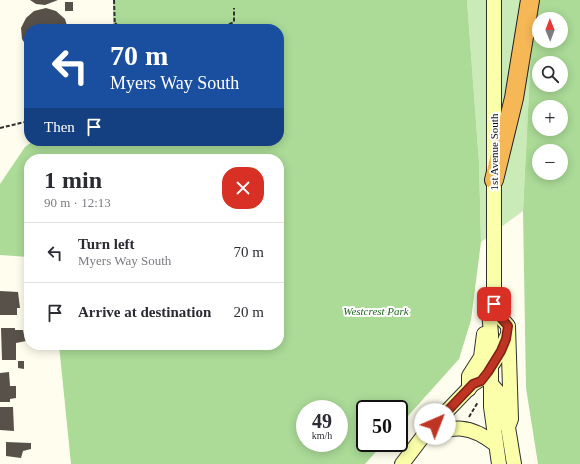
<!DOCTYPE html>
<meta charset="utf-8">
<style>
:root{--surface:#fff;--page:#f7f7f7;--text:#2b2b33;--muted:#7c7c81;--line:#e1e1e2}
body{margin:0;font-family:Georgia,serif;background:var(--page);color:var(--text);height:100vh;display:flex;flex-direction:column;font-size:15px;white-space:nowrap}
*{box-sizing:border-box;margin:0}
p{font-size:13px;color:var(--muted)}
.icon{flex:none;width:22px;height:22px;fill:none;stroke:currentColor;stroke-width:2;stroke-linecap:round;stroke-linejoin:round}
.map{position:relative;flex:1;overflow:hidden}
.drawer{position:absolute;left:24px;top:154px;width:260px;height:196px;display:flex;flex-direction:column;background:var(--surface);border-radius:16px;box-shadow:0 2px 10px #0003}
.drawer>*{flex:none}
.hud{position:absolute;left:24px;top:24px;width:260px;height:122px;border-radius:16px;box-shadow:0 2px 10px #0003;background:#1a4fa0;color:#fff;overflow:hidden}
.needle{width:26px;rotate:359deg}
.tools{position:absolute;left:532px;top:12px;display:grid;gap:8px}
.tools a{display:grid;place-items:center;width:36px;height:36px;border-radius:50%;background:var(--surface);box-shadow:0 2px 10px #0003;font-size:20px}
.speed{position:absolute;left:296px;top:400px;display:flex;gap:8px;font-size:20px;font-weight:700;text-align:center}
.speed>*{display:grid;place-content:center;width:52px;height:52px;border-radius:50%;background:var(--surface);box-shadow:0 2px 10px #0003;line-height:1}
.speed small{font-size:10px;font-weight:400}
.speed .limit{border:2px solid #111;border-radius:6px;background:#fff;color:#111}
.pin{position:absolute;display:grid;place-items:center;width:34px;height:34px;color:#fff;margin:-17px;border-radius:8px;box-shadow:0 2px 6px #0006}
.me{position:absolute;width:44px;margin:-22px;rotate:44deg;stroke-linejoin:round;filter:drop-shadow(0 0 3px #0008)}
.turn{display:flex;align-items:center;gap:14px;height:84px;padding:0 20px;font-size:18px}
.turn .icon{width:52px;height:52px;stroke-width:2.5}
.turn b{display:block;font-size:28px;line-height:34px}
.then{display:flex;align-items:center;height:38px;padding:0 20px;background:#0003;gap:8px;font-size:15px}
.round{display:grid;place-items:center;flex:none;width:42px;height:42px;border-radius:16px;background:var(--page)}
.overview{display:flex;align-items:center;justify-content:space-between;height:68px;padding:0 20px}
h1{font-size:24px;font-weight:800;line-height:30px}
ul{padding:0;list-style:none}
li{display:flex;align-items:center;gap:12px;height:60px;padding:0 20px;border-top:1px solid var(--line)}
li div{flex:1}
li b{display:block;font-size:15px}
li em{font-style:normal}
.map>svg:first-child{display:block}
.green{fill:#caeab8}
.forest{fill:#abdb97;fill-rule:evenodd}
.building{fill:#57514a}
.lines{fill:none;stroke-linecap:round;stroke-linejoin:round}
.secondary-casing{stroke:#303030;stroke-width:16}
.highway-casing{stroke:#1f1f1f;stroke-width:20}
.path{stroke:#303030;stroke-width:2;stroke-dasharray:4 2;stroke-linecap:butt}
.secondary{stroke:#fcffa9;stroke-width:14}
.highway{stroke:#f6b756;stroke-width:18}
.route-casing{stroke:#7d2217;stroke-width:10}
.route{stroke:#c03424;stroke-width:7}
.labels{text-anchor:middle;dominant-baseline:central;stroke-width:4;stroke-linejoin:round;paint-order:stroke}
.street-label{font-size:11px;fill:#0e0e0e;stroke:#fff}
.park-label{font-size:11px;font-style:italic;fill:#21671d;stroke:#fff}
</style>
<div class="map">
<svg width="580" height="464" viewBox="0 0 580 464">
<rect width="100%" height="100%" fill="#fffeee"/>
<path class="green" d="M 467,0 L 538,0 L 531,50 L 523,211 L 481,242 L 479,162 Z"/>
<g class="forest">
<path d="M 113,0 L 467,0 L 479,162 L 481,242 L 471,320 L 459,359 L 399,426 L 399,409 L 365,409 L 365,443 L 384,443 L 365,464 L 71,464 L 59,345 L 279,345 L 279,159 L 29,159 L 29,257 L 0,255 L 0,184 L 25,147 L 33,141 L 279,141 L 279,29 L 113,29 ZM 305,409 L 339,409 L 339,443 L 305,443 Z"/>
<path d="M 538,0 L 580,0 L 580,464 L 538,464 L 526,388 L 523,211 L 531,50 ZM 539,19 L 561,19 L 561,41 L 539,41 ZM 539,63 L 561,63 L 561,85 L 539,85 ZM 539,107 L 561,107 L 561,129 L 539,129 ZM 539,151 L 561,151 L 561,173 L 539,173 Z"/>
</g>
<g class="building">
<path d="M 30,0 L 58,0 L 45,5 L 36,4 Z"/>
<rect x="65" y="2" width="8" height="9"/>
<path d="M 46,8 L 56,11 L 65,19 L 68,29 L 29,29 L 29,50 L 22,39 L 21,28 L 26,18 L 34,11 Z"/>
<path d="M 0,291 L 18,292 L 20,308 L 17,308 L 17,315 L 0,315 Z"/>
<rect x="26" y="300" width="3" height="19"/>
<path d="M 1,328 L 15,328 L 15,330 L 23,330 L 24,335 L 26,335 L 26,341 L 16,343 L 16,360 L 2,360 Z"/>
<path d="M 18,361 L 24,361 L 24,369 L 18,368 Z"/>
<path d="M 9,372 L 10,386 L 16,386 L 16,398 L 10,399 L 10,402 L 0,402 L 0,373 Z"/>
<path d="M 0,407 L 13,407 L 14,431 L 0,430 Z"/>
<path d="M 6,442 L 31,443 L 31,449 L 23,451 L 21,458 L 6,456 Z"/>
</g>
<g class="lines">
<g class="secondary-casing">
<g id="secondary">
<path d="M 494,0 L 494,304 L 495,311 L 508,326 L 511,419 L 508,427 L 514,464"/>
<path d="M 494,304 L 489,311 L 491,334 L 491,407 L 499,464"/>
<path d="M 492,385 L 498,392 L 503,422 L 505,424"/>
<path d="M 469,389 L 469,376 L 481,357 L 484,334"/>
<path d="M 425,435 C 455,427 468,423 495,444"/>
<path d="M 402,464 L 424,435 L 473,384 L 484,377 L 501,351 L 506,338"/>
</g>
</g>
<g class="highway-casing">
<path id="highway" d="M 494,180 L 514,98 L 530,0"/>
</g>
<g class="path">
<path d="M 114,0 L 115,29"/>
<path d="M 115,23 L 121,29"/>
<path d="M 180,29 L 181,28 L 185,29"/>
<path d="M 218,29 L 234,22 L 234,8"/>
<path d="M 0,128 L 29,121"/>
<path d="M 469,417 L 478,402"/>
</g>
<use href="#secondary" class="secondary"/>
<use href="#highway" class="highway"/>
</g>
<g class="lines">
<g class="route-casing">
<path id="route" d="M 435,424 L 473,384 L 481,381 L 488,372 L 501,351 L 506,339 L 508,326 L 495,311 L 494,304"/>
</g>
<use href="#route" class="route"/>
</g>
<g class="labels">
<g class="street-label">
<text transform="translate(494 152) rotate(-90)">1st Avenue South</text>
</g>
<g class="park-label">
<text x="376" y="311">Westcrest Park</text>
</g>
</g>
</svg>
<div class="tools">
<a><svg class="needle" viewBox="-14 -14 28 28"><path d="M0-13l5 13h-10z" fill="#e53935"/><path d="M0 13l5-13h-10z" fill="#7c7c81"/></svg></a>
<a><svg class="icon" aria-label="search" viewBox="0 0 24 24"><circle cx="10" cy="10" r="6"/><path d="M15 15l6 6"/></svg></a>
<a>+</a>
<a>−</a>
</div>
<div class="speed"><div>49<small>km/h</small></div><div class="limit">50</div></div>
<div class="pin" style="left:494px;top:304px;background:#d93025"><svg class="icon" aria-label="arrive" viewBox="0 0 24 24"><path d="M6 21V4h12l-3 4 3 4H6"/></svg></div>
<svg class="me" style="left:435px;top:424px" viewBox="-20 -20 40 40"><circle r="19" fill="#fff"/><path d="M0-13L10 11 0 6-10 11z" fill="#c03424"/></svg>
<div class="hud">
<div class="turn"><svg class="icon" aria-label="left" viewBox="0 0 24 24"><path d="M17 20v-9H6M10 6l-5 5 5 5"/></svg><div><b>70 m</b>Myers Way South</div></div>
<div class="then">Then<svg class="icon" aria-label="arrive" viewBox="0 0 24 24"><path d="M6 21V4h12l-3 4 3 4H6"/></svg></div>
</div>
<section class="drawer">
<div class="overview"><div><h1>1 min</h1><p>90 m · 12:13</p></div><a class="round" style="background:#d93025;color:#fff"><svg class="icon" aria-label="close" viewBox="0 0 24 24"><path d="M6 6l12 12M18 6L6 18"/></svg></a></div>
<ul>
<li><svg class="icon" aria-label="left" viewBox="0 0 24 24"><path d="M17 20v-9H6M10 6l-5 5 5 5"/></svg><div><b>Turn left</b><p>Myers Way South</p></div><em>70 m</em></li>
<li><svg class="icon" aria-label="arrive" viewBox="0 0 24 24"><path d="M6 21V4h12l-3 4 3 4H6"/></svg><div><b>Arrive at destination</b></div><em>20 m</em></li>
</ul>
</section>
</div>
